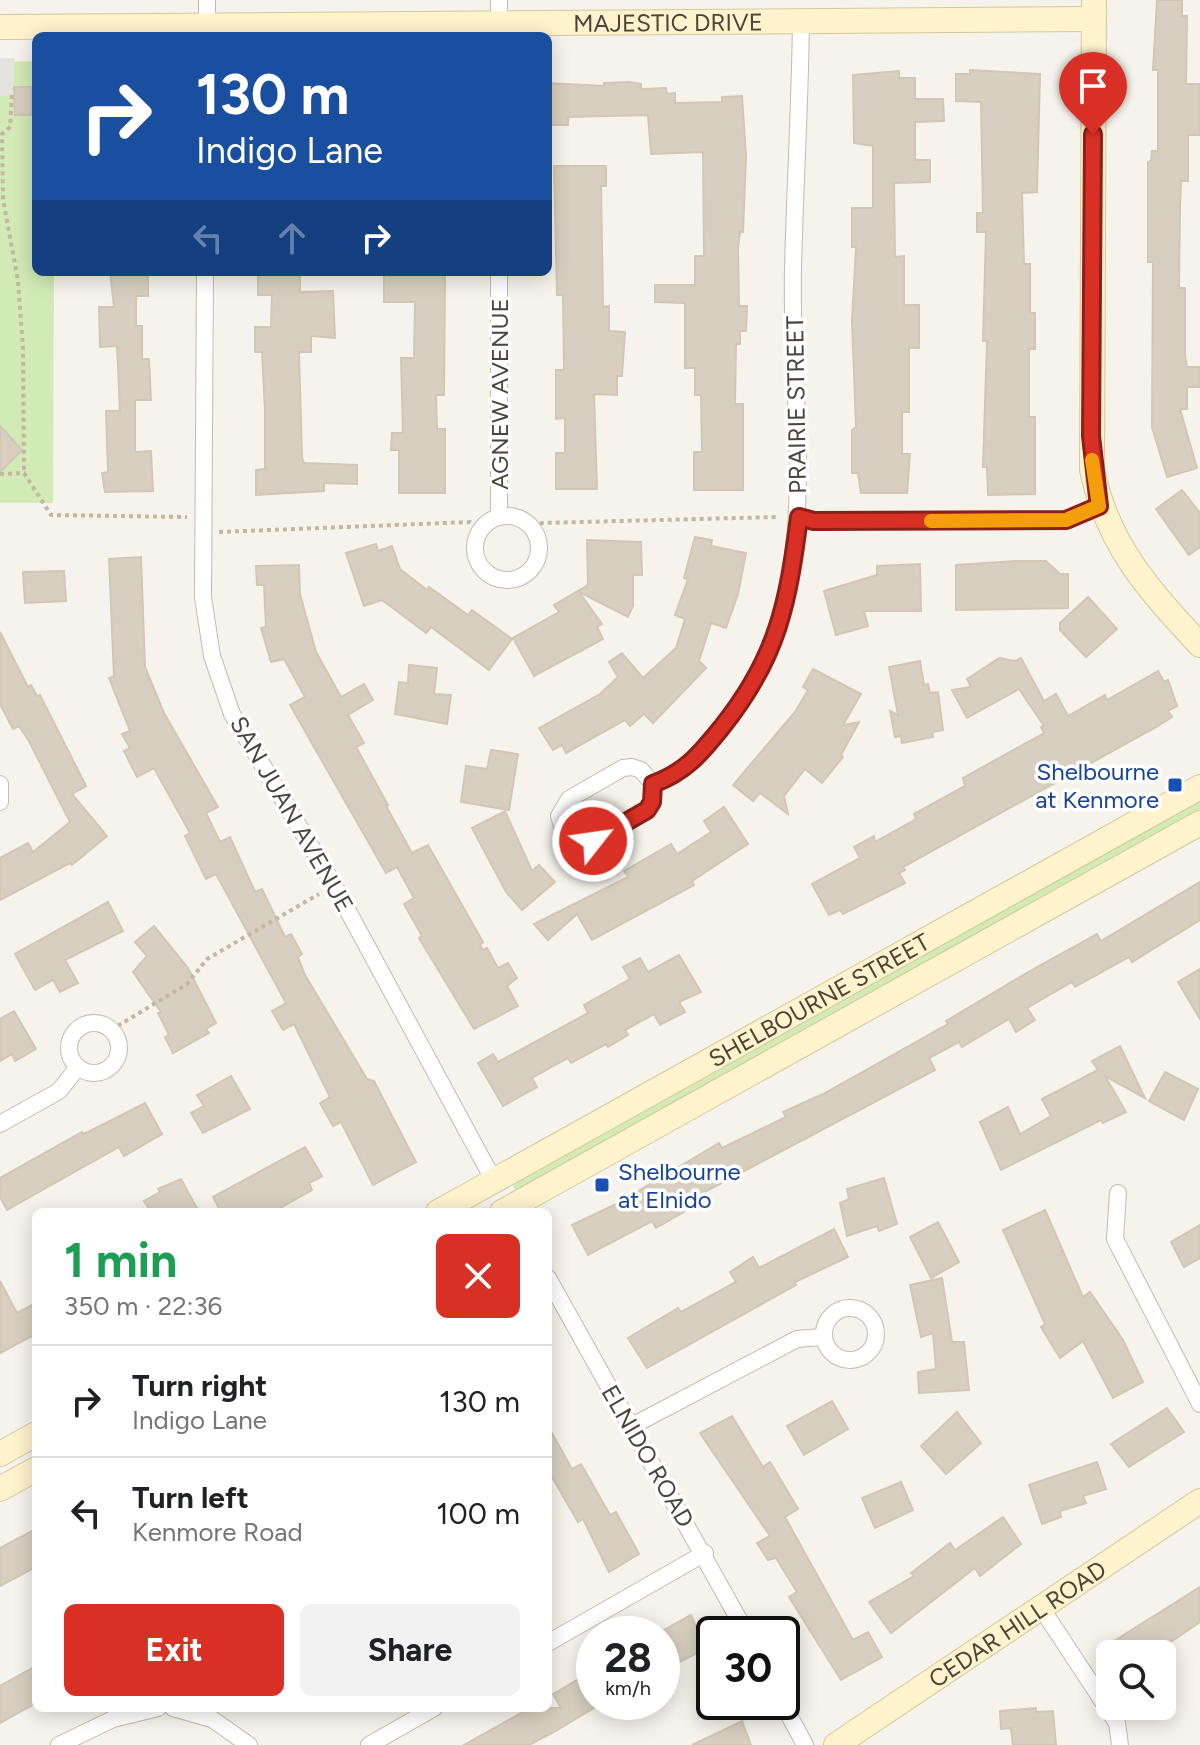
<!DOCTYPE html>
<meta charset="utf-8">
<style>
:root{--surface:#fff;--page:#f2f2f2;--text:#202124;--muted:#757577;--line:#e0e0e0;--accent:#d93025}
body{margin:0;font-family:Figtree,sans-serif;background:var(--page);color:var(--text);height:100vh;display:flex;flex-direction:column;font-size:30px;white-space:nowrap}
*{box-sizing:border-box;margin:0}
p{font-size:26px;color:var(--muted)}
.icon{flex:none;width:44px;height:44px;fill:none;stroke:currentColor;stroke-width:2;stroke-linecap:round;stroke-linejoin:round}
.map{position:relative;flex:1;overflow:hidden}
.side{position:absolute;left:32px;top:1208px;width:520px;height:504px;display:flex;flex-direction:column;background:var(--surface);border-radius:12px;box-shadow:0 4px 20px #0003}
.side>*{flex:none}
.banner{position:absolute;left:32px;top:32px;width:520px;height:244px;border-radius:12px;box-shadow:0 4px 20px #0003;background:#1a4fa0;color:#fff;overflow:hidden}
.buttons{position:absolute;left:1096px;top:1640px;display:grid;gap:16px}
.buttons a{display:grid;place-items:center;width:80px;height:80px;border-radius:12px;background:var(--surface);box-shadow:0 4px 20px #0003;font-size:40px}
.speed{position:absolute;left:576px;top:1616px;display:flex;gap:16px;font-size:40px;font-weight:700;text-align:center}
.speed>*{display:grid;place-content:center;width:104px;height:104px;border-radius:50%;background:var(--surface);box-shadow:0 4px 20px #0003;line-height:1}
.speed small{font-size:20px;font-weight:400}
.speed .limit{border:4px solid #111;border-radius:12px;background:#fff;color:#111}
.pin{position:absolute;display:grid;place-items:center;width:68px;height:68px;color:#fff;margin:-82px -34px;border-radius:50% 50% 50% 0;rotate:-45deg;box-shadow:0 0 8px #0007}
.pin .icon{rotate:45deg}
.me{position:absolute;width:88px;margin:-44px;rotate:60deg;stroke-linejoin:round;filter:drop-shadow(0 0 6px #0008)}
.turn{display:flex;align-items:center;gap:28px;height:168px;padding:0 32px;font-size:36px}
.turn .icon{width:104px;height:104px;stroke-width:2.5}
.turn b{display:block;font-size:56px;line-height:68px}
.lanes{display:flex;align-items:center;height:76px;padding:0 32px;background:#0003;justify-content:center;gap:40px;direction:ltr}
.lanes .off{opacity:.35}
.round{display:grid;place-items:center;flex:none;width:84px;height:84px;border-radius:12px;background:var(--page)}
.head{display:flex;align-items:center;justify-content:space-between;height:136px;padding:0 32px}
h1{font-size:48px;font-weight:700;line-height:60px;color:#1e9e55}
.cta{display:flex;gap:16px;margin-top:auto;padding:16px 32px}
.cta a{flex:1;height:92px;border-radius:12px;background:var(--accent);color:#fff;font-size:32px;font-weight:700;line-height:92px;text-align:center}
.cta a+a{background:var(--page);color:var(--text)}
ul{padding:0;list-style:none}
li{display:flex;align-items:center;gap:24px;height:112px;padding:0 32px;border-top:2px solid var(--line)}
li div{flex:1}
li b{display:block;font-size:30px}
li em{font-style:normal}
.map>svg:first-child{display:block}
.green{fill:#d2eab5}
.parking{fill:#e5e3e0}
.building{fill:#d8cfc1;stroke:#d3c7b4;stroke-width:2}
.lines{fill:none;stroke-linecap:round;stroke-linejoin:round}
.street-casing{stroke:#c2bbae;stroke-width:18}
.secondary-casing{stroke:#d6c79b;stroke-width:26}
.path{stroke:#c4b79f;stroke-width:4;stroke-dasharray:4 4;stroke-linecap:butt}
.street{stroke:#fff;stroke-width:16}
.secondary{stroke:#fff3cd;stroke-width:24}
.route-casing{stroke:#8d1f18;stroke-width:20}
.route{stroke:#d93025;stroke-width:14}
.slow{stroke:#f59e0b;stroke-width:14}
.transit-dot{fill:#1a4fb4;stroke:#fff;stroke-width:3}
.labels{text-anchor:middle;dominant-baseline:central;stroke-width:7;stroke-linejoin:round;paint-order:stroke}
.street-label{font-size:24px;fill:#4b4439;stroke:#fff}
.transit-label{font-size:24px;fill:#164399;stroke:#fff;text-anchor:end}
</style>
<div class="map">
<svg width="1200" height="1745" viewBox="0 0 1200 1745">
<rect width="100%" height="100%" fill="#f6f3ec"/>
<g class="green">
<path d="M 36,61 L 36,272 L 54,272 L 53,503 L 0,503 L 0,62 Z"/>
<path d="M 1200,794 L 1200,817 L 518,1195 L 510,1179 Z"/>
</g>
<path class="parking" d="M 0,58 L 14,58 L 14,95 L 0,96 Z"/>
<g class="building">
<path d="M 1157,0 L 1182,0 L 1182,16 L 1187,16 L 1186,84 L 1200,84 L 1200,135 L 1188,135 L 1188,181 L 1181,181 L 1180,208 L 1179,288 L 1185,288 L 1185,355 L 1187,367 L 1200,367 L 1200,387 L 1187,387 L 1187,409 L 1180,409 L 1197,468 L 1167,477 L 1152,427 L 1153,262 L 1148,262 L 1148,162 L 1151,161 L 1152,151 L 1158,151 L 1158,70 L 1153,70 Z"/>
<path d="M 970,70 L 1040,74 L 1037,192 L 1022,193 L 1024,264 L 1030,264 L 1030,313 L 1035,313 L 1035,349 L 1029,349 L 1029,417 L 1035,417 L 1035,494 L 988,495 L 987,467 L 983,467 L 987,341 L 983,341 L 986,232 L 977,232 L 977,213 L 983,213 L 981,102 L 956,101 L 956,74 L 970,74 Z"/>
<path d="M 899,71 L 899,78 L 915,78 L 915,99 L 943,99 L 944,121 L 915,122 L 915,160 L 930,160 L 930,182 L 894,183 L 895,257 L 904,256 L 904,305 L 919,305 L 919,348 L 909,348 L 909,412 L 902,412 L 902,454 L 910,454 L 907,493 L 861,493 L 858,473 L 852,473 L 852,430 L 856,427 L 852,321 L 856,247 L 852,247 L 852,208 L 873,208 L 873,146 L 854,143 L 853,75 Z"/>
<path d="M 629,82 L 641,84 L 641,89 L 666,88 L 667,94 L 675,93 L 675,103 L 722,102 L 722,97 L 742,96 L 746,156 L 743,232 L 740,232 L 738,248 L 739,306 L 747,306 L 746,331 L 740,331 L 740,344 L 736,344 L 735,404 L 743,404 L 743,490 L 694,490 L 694,452 L 702,452 L 701,395 L 695,395 L 695,368 L 685,368 L 685,303 L 655,302 L 655,285 L 695,285 L 695,256 L 704,256 L 703,152 L 651,154 L 648,115 L 568,117 L 568,125 L 548,125 L 548,83 L 604,86 L 604,83 Z"/>
<path d="M 14,87 L 31,87 L 31,115 L 15,115 Z"/>
<path d="M 554,166 L 606,166 L 606,186 L 601,186 L 603,307 L 609,306 L 609,331 L 625,332 L 622,376 L 617,376 L 617,395 L 594,394 L 597,489 L 556,489 L 556,453 L 565,453 L 565,418 L 556,419 L 556,370 L 564,370 L 563,295 L 557,295 Z"/>
<path d="M 110,272 L 148,272 L 148,296 L 136,296 L 136,326 L 142,326 L 142,359 L 149,359 L 151,400 L 135,400 L 135,452 L 151,451 L 153,491 L 105,492 L 102,473 L 108,472 L 106,411 L 120,411 L 117,346 L 100,347 L 99,307 L 114,307 Z"/>
<path d="M 258,272 L 300,272 L 300,292 L 333,291 L 335,338 L 311,336 L 311,352 L 299,352 L 302,458 L 304,463 L 357,465 L 357,484 L 324,483 L 324,491 L 256,495 L 256,470 L 265,469 L 265,410 L 262,352 L 255,352 L 255,327 L 271,327 L 272,295 L 258,295 Z"/>
<path d="M 384,272 L 445,272 L 444,395 L 436,395 L 437,429 L 445,429 L 445,493 L 399,493 L 399,450 L 391,450 L 392,433 L 403,433 L 401,358 L 414,358 L 415,302 L 384,302 Z"/>
<path d="M 0,426 L 22,450 L 0,472 Z"/>
<path d="M 1182,490 L 1200,513 L 1200,547 L 1189,555 L 1156,509 Z"/>
<path d="M 695,537 L 712,540 L 711,546 L 746,553 L 738,594 L 726,628 L 711,623 L 699,661 L 706,668 L 653,723 L 644,714 L 630,726 L 625,720 L 566,753 L 562,745 L 553,750 L 539,728 L 600,694 L 618,677 L 609,662 L 622,653 L 643,678 L 676,648 L 685,619 L 675,615 L 688,579 L 684,578 Z"/>
<path d="M 587,540 L 641,542 L 642,575 L 633,575 L 633,606 L 628,617 L 579,592 L 602,624 L 597,627 L 603,639 L 534,676 L 513,638 L 559,612 L 554,605 L 588,585 Z"/>
<path d="M 376,544 L 378,551 L 392,546 L 400,569 L 427,590 L 429,587 L 468,615 L 472,610 L 512,639 L 489,670 L 431,627 L 426,633 L 382,600 L 364,606 L 346,553 Z"/>
<path d="M 141,557 L 145,667 L 164,713 L 218,807 L 206,813 L 220,842 L 230,837 L 255,892 L 262,889 L 285,937 L 291,934 L 302,954 L 298,957 L 305,975 L 367,1079 L 374,1081 L 416,1162 L 373,1185 L 341,1122 L 333,1126 L 320,1103 L 330,1097 L 294,1024 L 283,1030 L 272,1011 L 286,1003 L 216,874 L 206,879 L 185,836 L 190,833 L 154,768 L 137,777 L 124,751 L 130,748 L 122,734 L 130,731 L 109,678 L 114,676 L 109,559 Z"/>
<path d="M 1016,561 L 1046,561 L 1060,574 L 1068,574 L 1068,608 L 956,610 L 956,565 Z"/>
<path d="M 920,564 L 921,611 L 864,611 L 868,626 L 836,635 L 824,591 L 877,575 L 877,566 Z"/>
<path d="M 299,565 L 300,594 L 316,652 L 341,697 L 364,684 L 373,700 L 348,715 L 364,743 L 356,747 L 388,805 L 386,806 L 412,853 L 428,845 L 483,942 L 480,945 L 483,950 L 487,948 L 498,968 L 508,963 L 517,978 L 507,986 L 518,1006 L 474,1029 L 419,938 L 422,936 L 404,904 L 414,898 L 397,867 L 386,873 L 290,705 L 305,697 L 284,659 L 271,662 L 261,628 L 266,627 L 264,585 L 257,585 L 256,566 Z"/>
<path d="M 64,571 L 66,601 L 25,603 L 23,572 Z"/>
<path d="M 1088,597 L 1117,629 L 1086,657 L 1060,630 L 1060,623 Z"/>
<path d="M 0,632 L 28,687 L 31,685 L 37,696 L 40,695 L 86,786 L 72,794 L 107,836 L 72,865 L 70,863 L 0,900 L 0,858 L 28,843 L 33,852 L 70,822 L 29,741 L 19,726 L 13,729 L 0,704 Z"/>
<path d="M 999,658 L 1015,661 L 1021,658 L 1044,701 L 1056,694 L 1068,716 L 1105,695 L 1107,700 L 1158,671 L 1164,682 L 1168,680 L 1177,706 L 1168,711 L 1172,717 L 1158,726 L 903,867 L 905,870 L 899,873 L 905,883 L 843,914 L 840,910 L 829,915 L 812,884 L 860,858 L 854,847 L 874,836 L 875,842 L 916,819 L 914,814 L 965,786 L 963,778 L 1044,733 L 1041,727 L 1044,726 L 1019,689 L 967,718 L 952,690 L 971,687 L 967,679 Z"/>
<path d="M 920,661 L 924,685 L 928,684 L 930,693 L 938,692 L 943,730 L 932,732 L 933,737 L 902,743 L 901,736 L 895,737 L 890,711 L 898,715 L 889,667 Z"/>
<path d="M 409,665 L 437,668 L 434,694 L 451,695 L 447,724 L 395,714 L 399,682 L 408,683 Z"/>
<path d="M 813,669 L 861,694 L 843,725 L 859,722 L 841,755 L 843,757 L 822,783 L 805,769 L 784,796 L 788,814 L 760,793 L 753,801 L 733,785 L 795,712 L 808,690 L 803,687 Z"/>
<path d="M 491,750 L 518,754 L 509,810 L 461,802 L 466,766 L 487,769 Z"/>
<path d="M 724,807 L 748,844 L 692,881 L 694,885 L 592,940 L 577,914 L 548,940 L 534,924 L 628,877 L 624,871 L 671,844 L 677,854 L 711,832 L 704,821 Z"/>
<path d="M 505,811 L 532,871 L 539,865 L 555,882 L 522,910 L 506,892 L 472,828 Z"/>
<path d="M 1200,882 L 1200,920 L 1132,962 L 1129,957 L 1075,987 L 1072,982 L 1027,1008 L 1035,1020 L 1016,1032 L 1009,1019 L 962,1047 L 959,1042 L 929,1058 L 935,1070 L 680,1205 L 684,1212 L 656,1228 L 652,1221 L 588,1255 L 572,1225 L 618,1203 L 719,1143 L 722,1148 L 786,1117 L 783,1112 L 823,1094 L 948,1024 L 946,1021 L 1037,967 L 1097,934 L 1101,941 Z"/>
<path d="M 108,902 L 123,931 L 65,960 L 78,983 L 60,992 L 53,980 L 35,990 L 15,954 Z"/>
<path d="M 154,926 L 188,968 L 216,1023 L 206,1029 L 209,1033 L 173,1053 L 165,1037 L 169,1035 L 158,1013 L 161,1012 L 133,972 L 147,956 L 135,942 Z"/>
<path d="M 679,955 L 701,992 L 679,1002 L 685,1012 L 660,1025 L 654,1014 L 625,1030 L 628,1035 L 608,1047 L 606,1044 L 571,1063 L 568,1058 L 532,1078 L 537,1087 L 503,1106 L 478,1063 L 493,1054 L 498,1062 L 588,1013 L 584,1005 L 630,979 L 623,967 L 640,958 L 648,972 Z"/>
<path d="M 1200,969 L 1200,1019 L 1178,982 Z"/>
<path d="M 14,1011 L 36,1049 L 15,1061 L 12,1054 L 0,1061 L 0,1019 Z"/>
<path d="M 1120,1046 L 1145,1098 L 1105,1076 L 1126,1112 L 1103,1123 L 1101,1120 L 1001,1170 L 980,1122 L 1008,1107 L 1020,1134 L 1051,1116 L 1042,1099 L 1098,1070 L 1092,1061 Z"/>
<path d="M 1165,1072 L 1198,1089 L 1184,1120 L 1149,1101 Z"/>
<path d="M 231,1076 L 250,1109 L 203,1133 L 191,1113 L 204,1106 L 197,1095 Z"/>
<path d="M 145,1103 L 162,1134 L 124,1156 L 119,1147 L 7,1210 L 0,1197 L 0,1178 L 82,1132 L 84,1134 Z"/>
<path d="M 305,1147 L 322,1176 L 309,1183 L 312,1190 L 273,1212 L 221,1212 L 213,1197 Z"/>
<path d="M 884,1178 L 897,1224 L 879,1231 L 877,1226 L 847,1236 L 840,1203 L 849,1199 L 847,1189 Z"/>
<path d="M 181,1179 L 199,1212 L 151,1212 L 144,1201 L 160,1192 L 158,1189 Z"/>
<path d="M 1045,1210 L 1083,1297 L 1090,1292 L 1123,1340 L 1143,1382 L 1113,1398 L 1083,1341 L 1060,1358 L 1041,1327 L 1045,1324 L 1003,1230 Z"/>
<path d="M 938,1222 L 959,1262 L 931,1278 L 910,1237 Z"/>
<path d="M 1200,1225 L 1200,1258 L 1184,1267 L 1171,1242 Z"/>
<path d="M 834,1229 L 848,1257 L 795,1282 L 796,1285 L 647,1368 L 628,1338 L 678,1308 L 681,1312 L 736,1282 L 730,1272 L 753,1257 L 759,1268 Z"/>
<path d="M 942,1278 L 952,1342 L 964,1342 L 969,1390 L 919,1393 L 918,1372 L 936,1369 L 933,1333 L 921,1337 L 910,1285 Z"/>
<path d="M 0,1281 L 17,1313 L 36,1303 L 36,1334 L 0,1353 Z"/>
<path d="M 832,1401 L 848,1429 L 804,1455 L 787,1426 Z"/>
<path d="M 1167,1408 L 1184,1432 L 1129,1467 L 1111,1444 Z"/>
<path d="M 957,1412 L 981,1443 L 946,1474 L 921,1446 Z"/>
<path d="M 732,1416 L 763,1467 L 770,1462 L 791,1497 L 798,1509 L 785,1517 L 853,1640 L 868,1632 L 882,1657 L 841,1680 L 789,1597 L 797,1592 L 776,1558 L 768,1560 L 757,1543 L 770,1536 L 700,1433 Z"/>
<path d="M 548,1426 L 572,1469 L 581,1464 L 610,1515 L 616,1512 L 639,1554 L 609,1572 L 583,1519 L 578,1522 L 548,1470 Z"/>
<path d="M 1097,1462 L 1106,1489 L 1083,1496 L 1086,1503 L 1060,1511 L 1061,1517 L 1042,1524 L 1029,1485 Z"/>
<path d="M 901,1482 L 913,1510 L 875,1528 L 862,1498 Z"/>
<path d="M 1003,1517 L 1021,1544 L 980,1576 L 975,1568 L 891,1633 L 869,1602 L 914,1576 L 911,1573 L 950,1543 L 955,1550 Z"/>
<path d="M 36,1529 L 36,1567 L 0,1586 L 0,1548 Z"/>
<path d="M 1200,1587 L 1200,1622 L 1159,1650 L 1156,1647 L 1146,1654 L 1119,1654 L 1111,1643 Z"/>
<path d="M 691,1615 L 705,1649 L 662,1671 L 662,1631 Z"/>
<path d="M 36,1666 L 36,1703 L 0,1723 L 0,1686 Z"/>
<path d="M 594,1670 L 594,1708 L 554,1732 L 529,1745 L 464,1745 L 530,1708 L 561,1708 L 553,1694 Z"/>
<path d="M 1036,1708 L 1036,1712 L 1053,1711 L 1056,1745 L 1013,1745 L 1011,1728 L 1001,1729 L 1000,1711 Z"/>
<path d="M 742,1721 L 751,1745 L 692,1745 Z"/>
</g>
<g class="lines">
<g class="street-casing">
<g id="street">
<path d="M 207,0 L 207,34"/>
<path d="M 499,36 L 499,0"/>
<path d="M 205,272 L 203,597 L 212,656 L 232,714 L 334,885 L 494,1181"/>
<path d="M 499,272 L 499,516"/>
<circle cx="507" cy="548" r="32"/>
<path d="M 799,517 L 814,521 L 1066,520 L 1099,506"/>
<path d="M 632,767 L 641,770 L 653,784 L 652,802 L 647,810 L 593,841 L 583,843 L 565,835 L 559,816 L 569,799 L 623,768 Z"/>
<path d="M 0,784 L 0,802"/>
<path d="M 653,784 C 688,772 703,751 725,723 C 831,591 789,425 793,269 C 795,186 800,104 801,21"/>
<circle cx="94" cy="1048" r="25"/>
<path d="M 0,1124 L 59,1091 L 78,1067"/>
<path d="M 1118,1193 L 1115,1239 L 1200,1404"/>
<path d="M 548,1278 L 747,1634"/>
<circle cx="850" cy="1334" r="26"/>
<path d="M 630,1427 L 797,1339 L 823,1337"/>
<path d="M 1042,1609 L 1117,1723 L 1120,1745"/>
<path d="M 548,1643 L 705,1553"/>
<path d="M 782,1702 L 805,1745"/>
<path d="M 173,1708 L 212,1719 L 249,1745"/>
<path d="M 59,1745 L 113,1719 L 158,1708"/>
<path d="M 369,1745 L 434,1708"/>
</g>
</g>
<g class="secondary-casing">
<g id="secondary">
<path d="M 1094,0 L 1092,470 C 1108,546 1149,590 1200,645"/>
<path id="s1" d="M 0,27 L 1094,19"/>
<path id="s2" d="M 438,1212 L 1200,787"/>
<path d="M 502,1212 L 1200,823"/>
<path d="M 0,1454 L 36,1434"/>
<path d="M 0,1489 L 36,1469"/>
<path id="s3" d="M 836,1745 L 1200,1501"/>
</g>
</g>
<g class="path">
<path d="M 12,95 L 10,127 L 2,134 L 3,199 L 18,281 L 23,348 L 24,473"/>
<path d="M 0,474 L 24,473 L 51,515 L 187,517"/>
<path d="M 533,528 L 542,523 L 777,517"/>
<path d="M 219,532 L 470,522 L 479,531"/>
<path d="M 111,1030 L 187,984 L 207,959 L 319,894"/>
</g>
<use href="#street" class="street"/>
<use href="#secondary" class="secondary"/>
</g>
<g class="lines">
<g class="route-casing">
<path id="route" d="M 593,841 L 647,810 L 652,802 L 653,784 C 686,772 701,753 722,727 C 778,657 788,603 799,517 L 814,521 L 1066,520 L 1099,506 L 1091,436 L 1093,134"/>
</g>
<use href="#route" class="route"/>
<path class="slow" d="M 931,521 L 1066,520 L 1099,506 L 1092,460"/>
</g>
<g class="transit-dot">
<rect x="1167" y="777" width="16" height="16" rx="4"/>
<rect x="594" y="1177" width="16" height="16" rx="4"/>
</g>
<g class="labels">
<g class="street-label">
<text stroke="none"><textPath href="#s1" startOffset="668">MAJESTIC DRIVE</textPath></text>
<text transform="translate(499 394) rotate(-90)">AGNEW AVENUE</text>
<text transform="translate(796 405) rotate(-91)">PRAIRIE STREET</text>
<text transform="translate(292 814) rotate(60)">SAN JUAN AVENUE</text>
<text stroke="none"><textPath href="#s2" startOffset="436">SHELBOURNE STREET</textPath></text>
<text transform="translate(648 1456) rotate(60)">ELNIDO ROAD</text>
<text stroke="none"><textPath href="#s3" startOffset="218">CEDAR HILL ROAD</textPath></text>
</g>
<g class="transit-label">
<text x="1159" y="771">Shelbourne<tspan x="1159" dy="28">at Kenmore</tspan></text>
<text x="618" y="1171" text-anchor="start">Shelbourne<tspan x="618" dy="28">at Elnido</tspan></text>
</g>
</g>
</svg>
<div class="buttons">
<a><svg class="icon" aria-label="search" viewBox="0 0 24 24"><circle cx="10" cy="10" r="6"/><path d="M15 15l6 6"/></svg></a>
</div>
<div class="speed"><div>28<small>km/h</small></div><div class="limit">30</div></div>
<div class="pin" style="left:1093px;top:134px;background:#d93025"><svg class="icon" aria-label="arrive" viewBox="0 0 24 24"><path d="M6 21V4h12l-3 4 3 4H6"/></svg></div>
<svg class="me" style="left:593px;top:841px" viewBox="-20 -20 40 40"><circle r="17" fill="#d93025" stroke="#fff" stroke-width="3"/><path d="M0-11L8 9 0 5-8 9z" fill="#fff"/></svg>
<div class="banner">
<div class="turn"><svg class="icon" aria-label="right" viewBox="0 0 24 24"><path d="M7 20v-9h11M14 6l5 5-5 5"/></svg><div><b>130 m</b>Indigo Lane</div></div>
<div class="lanes"><svg class="icon off" aria-label="left" viewBox="0 0 24 24"><path d="M17 20v-9H6M10 6l-5 5 5 5"/></svg><svg class="icon off" aria-label="ahead" viewBox="0 0 24 24"><path d="M12 20V5M6 11l6-6 6 6"/></svg><svg class="icon" aria-label="right" viewBox="0 0 24 24"><path d="M7 20v-9h11M14 6l5 5-5 5"/></svg></div>
</div>
<section class="side">
<div class="head"><div><h1>1 min</h1><p>350 m · 22:36</p></div><a class="round" style="background:#d93025;color:#fff"><svg class="icon" aria-label="close" viewBox="0 0 24 24"><path d="M6 6l12 12M18 6L6 18"/></svg></a></div>
<ul>
<li><svg class="icon" aria-label="right" viewBox="0 0 24 24"><path d="M7 20v-9h11M14 6l5 5-5 5"/></svg><div><b>Turn right</b><p>Indigo Lane</p></div><em>130 m</em></li>
<li><svg class="icon" aria-label="left" viewBox="0 0 24 24"><path d="M17 20v-9H6M10 6l-5 5 5 5"/></svg><div><b>Turn left</b><p>Kenmore Road</p></div><em>100 m</em></li>
</ul>
<div class="cta"><a>Exit</a><a>Share</a></div>
</section>
</div>
